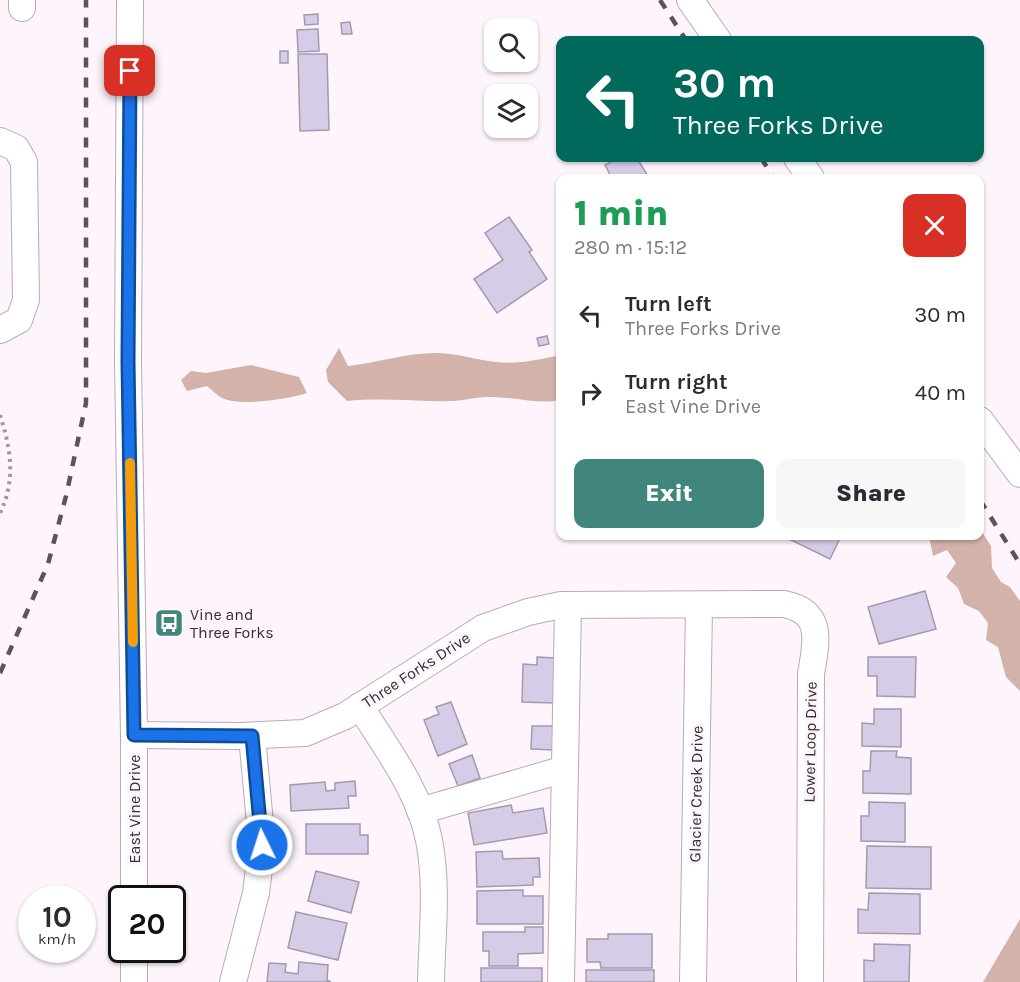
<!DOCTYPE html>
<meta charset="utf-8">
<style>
:root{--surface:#fff;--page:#f7f7f7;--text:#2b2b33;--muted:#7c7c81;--accent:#41867d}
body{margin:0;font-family:Karla,sans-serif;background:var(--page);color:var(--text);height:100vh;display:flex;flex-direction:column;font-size:22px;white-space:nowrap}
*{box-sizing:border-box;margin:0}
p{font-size:20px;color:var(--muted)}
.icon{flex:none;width:33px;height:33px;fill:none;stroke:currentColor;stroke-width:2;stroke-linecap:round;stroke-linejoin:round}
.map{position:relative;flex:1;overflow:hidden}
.drawer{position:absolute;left:556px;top:174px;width:428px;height:366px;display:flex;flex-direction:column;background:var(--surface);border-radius:12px;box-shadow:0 2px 4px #0004}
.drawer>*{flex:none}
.top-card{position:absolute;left:556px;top:36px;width:428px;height:126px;border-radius:12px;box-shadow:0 2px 4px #0004;background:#00695c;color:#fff;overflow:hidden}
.fabs{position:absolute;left:484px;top:18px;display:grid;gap:12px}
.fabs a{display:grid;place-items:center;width:54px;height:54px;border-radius:12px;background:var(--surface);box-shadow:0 2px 4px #0004;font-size:30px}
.speed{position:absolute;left:18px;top:885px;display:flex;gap:12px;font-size:30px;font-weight:700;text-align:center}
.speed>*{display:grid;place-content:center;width:78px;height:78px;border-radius:50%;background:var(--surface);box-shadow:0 2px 4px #0004;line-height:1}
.speed small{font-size:15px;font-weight:400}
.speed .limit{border:3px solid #111;border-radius:9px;background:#fff;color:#111}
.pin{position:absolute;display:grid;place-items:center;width:51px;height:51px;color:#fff;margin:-26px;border-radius:12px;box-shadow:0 3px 9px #0006}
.me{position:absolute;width:66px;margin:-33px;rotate:356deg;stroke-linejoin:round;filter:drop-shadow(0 0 4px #0008)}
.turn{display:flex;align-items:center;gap:21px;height:126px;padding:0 18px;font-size:27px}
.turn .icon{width:78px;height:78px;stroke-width:2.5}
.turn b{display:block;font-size:42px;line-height:51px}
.round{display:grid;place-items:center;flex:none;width:63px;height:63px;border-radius:12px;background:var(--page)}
.headline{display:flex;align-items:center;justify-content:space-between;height:102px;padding:0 18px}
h1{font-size:36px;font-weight:800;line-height:45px;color:#1e9e55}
.cta{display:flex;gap:12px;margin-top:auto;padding:12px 18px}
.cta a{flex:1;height:69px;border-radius:12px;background:var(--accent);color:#fff;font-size:24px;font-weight:800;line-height:69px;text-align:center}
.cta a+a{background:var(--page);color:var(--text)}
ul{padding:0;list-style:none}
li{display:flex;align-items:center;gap:18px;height:78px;padding:0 18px}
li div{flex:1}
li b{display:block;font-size:22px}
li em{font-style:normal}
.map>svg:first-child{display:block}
.forest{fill:#d3b2aa}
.building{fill:#d7cce8;stroke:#a29aae;stroke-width:1.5}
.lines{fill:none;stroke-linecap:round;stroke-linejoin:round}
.minor-casing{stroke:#bca9b8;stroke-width:28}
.path{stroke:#9f979d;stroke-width:4;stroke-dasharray:3 4.5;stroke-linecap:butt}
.minor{stroke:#fff;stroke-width:26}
.rail{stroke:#5b545a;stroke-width:4.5;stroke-dasharray:10 10;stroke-linecap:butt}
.route-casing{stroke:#114b97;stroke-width:15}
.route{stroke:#1a73e8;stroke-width:10}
.slow{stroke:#f59e0b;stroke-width:10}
.labels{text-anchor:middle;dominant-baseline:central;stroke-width:6;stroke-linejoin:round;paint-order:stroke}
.poi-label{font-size:16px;fill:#342d33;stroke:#fdf5fb;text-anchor:start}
.street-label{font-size:16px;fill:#342d33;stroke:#fdf5fb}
</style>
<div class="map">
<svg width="1020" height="982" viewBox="0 0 1020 982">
<rect width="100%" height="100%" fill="#fdf5fb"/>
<g class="forest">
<path d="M 339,348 L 348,366 C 377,363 405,353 436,353 C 457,353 476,360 496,362 C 517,365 541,359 561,355 L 561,400 C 536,405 512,396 487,397 C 476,397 465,400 454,401 C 418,402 383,397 347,401 L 328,382 L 326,370 Z"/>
<path d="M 251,365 L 299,377 L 307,393 C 288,399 240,407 222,398 C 217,395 212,390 207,386 L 187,391 L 181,380 L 191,371 L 206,373 Z"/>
<path d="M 980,529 L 991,546 L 992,568 L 1001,582 L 1010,587 L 1020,601 L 1020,691 L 1006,677 L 998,647 L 986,640 L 988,623 L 979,611 L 964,604 L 958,588 L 946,577 L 956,563 L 947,550 L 933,556 L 929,536 L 980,536 Z"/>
<path d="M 1020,919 L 1020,982 L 983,982 Z"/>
</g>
<g class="building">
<path d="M 318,14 L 318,24 L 305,25 L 304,15 Z"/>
<path d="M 350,22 L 352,34 L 342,34 L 341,23 Z"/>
<path d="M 318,29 L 319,51 L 298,52 L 297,30 Z"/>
<rect x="280" y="51" width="8" height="12"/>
<path d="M 298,54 L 327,54 L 329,130 L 300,131 Z"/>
<path d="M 618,158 L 637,158 L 649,178 L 612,178 L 605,165 Z"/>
<path d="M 509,217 L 532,250 L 529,252 L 547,279 L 497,313 L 474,279 L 503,260 L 485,233 Z"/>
<path d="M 547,336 L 549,344 L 539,346 L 537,338 Z"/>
<path d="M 783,536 L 841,536 L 830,559 Z"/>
<path d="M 925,591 L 936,629 L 879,644 L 868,607 Z"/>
<path d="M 537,657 L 555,658 L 554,703 L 522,702 L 523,664 L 537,665 Z"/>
<path d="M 868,657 L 916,657 L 915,697 L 877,696 L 877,676 L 868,676 Z"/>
<path d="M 451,702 L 467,744 L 438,756 L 424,720 L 439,714 L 436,707 Z"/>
<path d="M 874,709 L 901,709 L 901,747 L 862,746 L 862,723 L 874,724 Z"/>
<path d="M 532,726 L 555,726 L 554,750 L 531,749 Z"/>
<path d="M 871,751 L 897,751 L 896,757 L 911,758 L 911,794 L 863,793 L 863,771 L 870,771 Z"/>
<path d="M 472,755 L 480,778 L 458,786 L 449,764 Z"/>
<path d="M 355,781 L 356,796 L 348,796 L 349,808 L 291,811 L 290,785 L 325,782 L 326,791 L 335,790 L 335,783 Z"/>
<path d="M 869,802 L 905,803 L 905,842 L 861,841 L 861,816 L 869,816 Z"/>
<path d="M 511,805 L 513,813 L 543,808 L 547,833 L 474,845 L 468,813 Z"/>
<path d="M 306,824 L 360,824 L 360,835 L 368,835 L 368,854 L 306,854 Z"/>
<path d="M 867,846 L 931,847 L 931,889 L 866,888 Z"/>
<path d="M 502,851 L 503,859 L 539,858 L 540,877 L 533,877 L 533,885 L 477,887 L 476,852 Z"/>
<path d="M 316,871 L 359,882 L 351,913 L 308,901 Z"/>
<path d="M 523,890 L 523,896 L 543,896 L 543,924 L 477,924 L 477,891 Z"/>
<path d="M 869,893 L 920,894 L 920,934 L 858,933 L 858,909 L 868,910 Z"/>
<path d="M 296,912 L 347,923 L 338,960 L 288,948 Z"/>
<path d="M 525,927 L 543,927 L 543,953 L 518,954 L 518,966 L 489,966 L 489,951 L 483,951 L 483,932 L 525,932 Z"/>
<path d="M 608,934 L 652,934 L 652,968 L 601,968 L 600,962 L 587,962 L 587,939 L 608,939 Z"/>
<path d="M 874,944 L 910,945 L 909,982 L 864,982 L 864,960 L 874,961 Z"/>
<path d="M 299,962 L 328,965 L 327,980 L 331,982 L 267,982 L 269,963 L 286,964 L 285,972 L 298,974 Z"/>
<rect x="481" y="968" width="61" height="14"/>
<rect x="586" y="970" width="68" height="12"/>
</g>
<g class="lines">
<g class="minor-casing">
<g id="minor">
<path d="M 22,0 L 22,8"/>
<path d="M 130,0 L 128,362 L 134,735 L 134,898"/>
<path d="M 690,0 L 718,40"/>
<path d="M 0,141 L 16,148 L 24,162 L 26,300 L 19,320 L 0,330"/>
<path d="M 797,158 L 811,178"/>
<path d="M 980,420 L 1020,474"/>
<path d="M 360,706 C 386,748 419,790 429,840 C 438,886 432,936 431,982"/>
<path d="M 134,735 L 240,736 L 305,733 L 345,716 L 483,628 L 528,612 L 561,605 L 784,604 C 825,612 816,643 811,674 L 810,982"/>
<path d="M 420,811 L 565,769"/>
<path d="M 134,982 L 134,950"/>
<path d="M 233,982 L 256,893 L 262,845 L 252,736"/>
<path d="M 561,982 L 568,605"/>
<path d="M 693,982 L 699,606"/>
</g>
</g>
<path class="path" d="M 0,415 C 11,449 16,480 0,513"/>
<use href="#minor" class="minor"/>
<g class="rail">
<path d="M 660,0 L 686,40"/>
<path d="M 761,158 L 774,178"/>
<path d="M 980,500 L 1020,564"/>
<path d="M 0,673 L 48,564 L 66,496 L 86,403 L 86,0"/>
</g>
</g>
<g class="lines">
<g class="route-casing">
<path id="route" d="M 130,71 L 128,362 L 134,735 L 252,736 L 262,845"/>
</g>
<use href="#route" class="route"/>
<path class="slow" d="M 130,463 L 133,642"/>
</g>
<defs>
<g id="bus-square" transform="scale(1.5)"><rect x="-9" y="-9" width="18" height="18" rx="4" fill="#41867d" stroke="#fdf5fb"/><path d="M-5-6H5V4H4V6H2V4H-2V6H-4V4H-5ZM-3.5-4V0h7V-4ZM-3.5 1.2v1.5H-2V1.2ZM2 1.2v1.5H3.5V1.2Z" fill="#fff"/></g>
</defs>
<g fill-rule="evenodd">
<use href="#bus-square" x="169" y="623"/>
</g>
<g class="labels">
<g class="poi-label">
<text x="190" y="614">Vine and<tspan x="190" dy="18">Three Forks</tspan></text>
</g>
<g class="street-label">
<text transform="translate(416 670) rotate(-33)">Three Forks Drive</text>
<text transform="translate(810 742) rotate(-89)">Lower Loop Drive</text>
<text transform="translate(696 794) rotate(-89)">Glacier Creek Drive</text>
<text transform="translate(134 809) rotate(-90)">East Vine Drive</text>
</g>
</g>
</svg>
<div class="fabs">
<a><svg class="icon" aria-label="search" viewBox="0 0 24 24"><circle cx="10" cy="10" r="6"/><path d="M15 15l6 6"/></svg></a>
<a><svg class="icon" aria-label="layers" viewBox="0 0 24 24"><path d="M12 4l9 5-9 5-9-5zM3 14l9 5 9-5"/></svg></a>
</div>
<div class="speed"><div>10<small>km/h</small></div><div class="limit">20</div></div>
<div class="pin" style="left:130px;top:71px;background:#d93025"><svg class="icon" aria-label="arrive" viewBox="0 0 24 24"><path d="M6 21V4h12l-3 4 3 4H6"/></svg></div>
<svg class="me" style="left:262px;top:845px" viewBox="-20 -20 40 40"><circle r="17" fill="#1a73e8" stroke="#fff" stroke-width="3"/><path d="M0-11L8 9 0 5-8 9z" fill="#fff"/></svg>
<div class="top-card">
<div class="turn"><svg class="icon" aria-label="left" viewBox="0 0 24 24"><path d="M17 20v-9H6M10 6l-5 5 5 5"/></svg><div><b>30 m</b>Three Forks Drive</div></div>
</div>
<section class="drawer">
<div class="headline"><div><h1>1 min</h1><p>280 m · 15:12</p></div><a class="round" style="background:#d93025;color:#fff"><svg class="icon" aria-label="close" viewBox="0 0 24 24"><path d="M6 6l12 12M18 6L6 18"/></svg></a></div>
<ul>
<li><svg class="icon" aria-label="left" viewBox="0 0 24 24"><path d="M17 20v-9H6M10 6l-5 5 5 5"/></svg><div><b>Turn left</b><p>Three Forks Drive</p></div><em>30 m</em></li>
<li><svg class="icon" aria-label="right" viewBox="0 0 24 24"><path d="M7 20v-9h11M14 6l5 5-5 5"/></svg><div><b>Turn right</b><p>East Vine Drive</p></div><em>40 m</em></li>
</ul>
<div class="cta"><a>Exit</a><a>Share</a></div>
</section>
</div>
